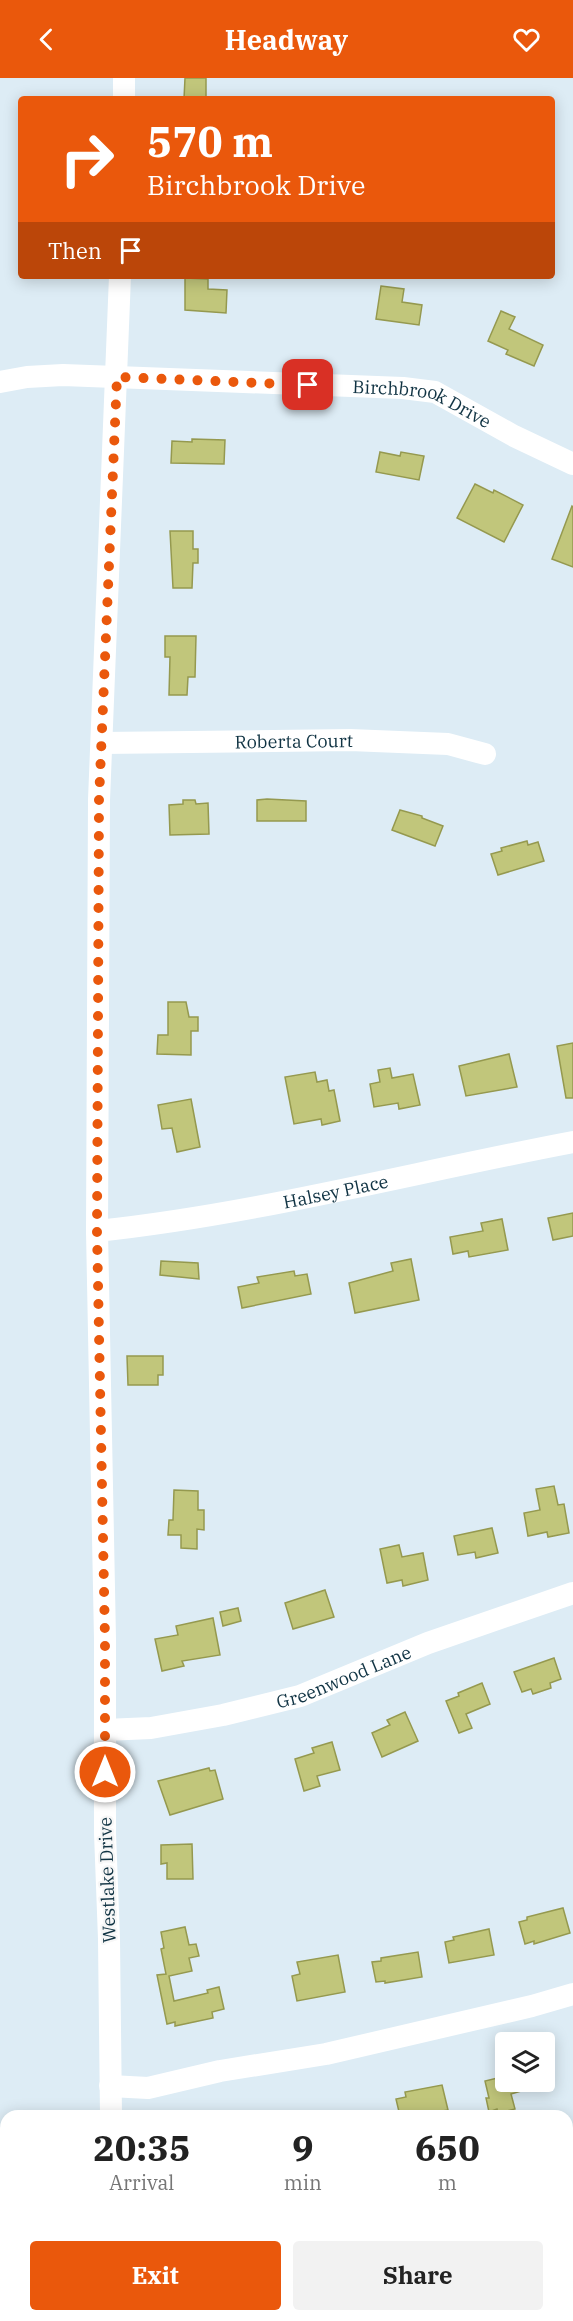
<!DOCTYPE html>
<style>
:root{--surface:#fff;--page:#f2f2f2;--text:#222;--muted:#767676;--accent:#ea580c}
body{margin:0;font-family:"IBM Plex Serif",serif;background:var(--page);color:var(--text);height:100vh;display:flex;flex-direction:column;font-size:22px;white-space:nowrap}
*{box-sizing:border-box;margin:0}
p{font-size:20px;color:var(--muted)}
.icon{flex:none;width:33px;height:33px;fill:none;stroke:currentColor;stroke-width:2;stroke-linecap:round;stroke-linejoin:round}
.map{position:relative;flex:1;overflow:hidden}
.drawer{position:absolute;left:0px;top:2032px;width:573px;height:212px;display:flex;flex-direction:column;background:var(--surface);border-radius:18px 18px 0 0;box-shadow:0 3px 15px #0003}
.drawer>*{flex:none}
.top-card{position:absolute;left:18px;top:18px;width:537px;height:183px;border-radius:6px;box-shadow:0 3px 15px #0003;background:#ea580c;color:#fff;overflow:hidden}
.controls{position:absolute;left:495px;top:1954px;display:grid;gap:12px}
.controls a{display:grid;place-items:center;width:60px;height:60px;border-radius:6px;background:var(--surface);box-shadow:0 3px 15px #0003;font-size:30px}
.pin{position:absolute;display:grid;place-items:center;width:51px;height:51px;color:#fff;margin:-26px;border-radius:12px;box-shadow:0 3px 9px #0006}
.me{position:absolute;width:66px;margin:-33px;rotate:0deg;stroke-linejoin:round;filter:drop-shadow(0 0 4px #0008)}
.turn{display:flex;align-items:center;gap:21px;height:126px;padding:0 30px;font-size:27px}
.turn .icon{width:78px;height:78px;stroke-width:2.5}
.turn b{display:block;font-size:42px;line-height:51px}
.then{display:flex;align-items:center;height:57px;padding:0 30px;background:#0003;gap:12px;font-size:22px}
.eta{display:flex;justify-content:space-evenly;align-items:center;height:102px;text-align:center}
.eta b{font-size:36px;font-weight:800;line-height:42px}
.primary-button{display:flex;gap:12px;margin-top:auto;padding:12px 30px}
.primary-button a{flex:1;height:69px;border-radius:6px;background:var(--accent);color:#fff;font-size:24px;font-weight:800;line-height:69px;text-align:center}
.primary-button a+a{background:var(--page);color:var(--text)}
header{display:flex;justify-content:space-between;align-items:center;height:78px;padding:0 30px;background:var(--accent);color:#fff;font-size:27px;font-weight:800}
.map>svg:first-child{display:block}
.building{fill:#c1c67b;stroke:#95994f;stroke-width:1.5}
.lines{fill:none;stroke-linecap:round;stroke-linejoin:round}
.minor{stroke:#fff;stroke-width:22}
.route{stroke:#ea580c;stroke-width:10;stroke-dasharray:0 18}
.labels{text-anchor:middle;dominant-baseline:central;stroke-width:4.5;stroke-linejoin:round;paint-order:stroke}
.street-label{font-size:18px;fill:#103343;stroke:#f7f7f7}
</style>
<header><svg class="icon" aria-label="back" viewBox="0 0 24 24"><path d="M15 5l-7 7 7 7"/></svg>Headway<svg class="icon" aria-label="heart" viewBox="0 0 24 24"><path d="M12 20l-8-8c-3-5 5-10 8-4 3-6 11-1 8 4z"/></svg></header>
<div class="map">
<svg width="573" height="2243" viewBox="0 0 573 2243">
<rect width="100%" height="100%" fill="#ddecf5"/>
<g class="building">
<path d="M 185,0 L 206,0 L 206,21 L 184,21 Z"/>
<path d="M 185,200 L 208,201 L 208,211 L 227,212 L 226,235 L 185,232 Z"/>
<path d="M 381,208 L 404,211 L 402,224 L 422,227 L 419,247 L 376,241 Z"/>
<path d="M 501,233 L 515,239 L 509,251 L 543,267 L 534,288 L 506,276 L 508,272 L 488,263 Z"/>
<path d="M 192,361 L 225,362 L 224,386 L 171,385 L 172,363 L 192,364 Z"/>
<path d="M 380,374 L 400,378 L 401,374 L 424,378 L 419,402 L 376,394 Z"/>
<path d="M 475,406 L 493,415 L 494,412 L 523,427 L 504,464 L 457,440 Z"/>
<path d="M 572,428 L 573,429 L 573,489 L 552,481 Z"/>
<path d="M 170,453 L 193,453 L 193,471 L 198,471 L 198,485 L 193,485 L 192,510 L 173,510 Z"/>
<path d="M 165,558 L 196,558 L 195,599 L 188,599 L 187,617 L 169,617 L 170,579 L 165,579 Z"/>
<path d="M 267,721 L 306,723 L 306,743 L 257,743 L 257,722 Z"/>
<path d="M 183,722 L 195,722 L 196,726 L 208,725 L 209,756 L 170,757 L 169,727 L 183,726 Z"/>
<path d="M 400,732 L 422,738 L 422,740 L 443,748 L 435,768 L 392,752 Z"/>
<path d="M 527,763 L 528,767 L 538,764 L 544,783 L 498,797 L 491,776 L 502,773 L 501,770 Z"/>
<path d="M 168,924 L 186,924 L 189,939 L 198,939 L 198,953 L 191,953 L 191,977 L 157,976 L 158,957 L 168,957 Z"/>
<path d="M 573,965 L 573,1020 L 566,1020 L 557,968 Z"/>
<path d="M 509,976 L 517,1009 L 466,1018 L 459,988 Z"/>
<path d="M 390,990 L 392,1000 L 413,996 L 420,1027 L 399,1031 L 398,1025 L 374,1029 L 370,1006 L 380,1004 L 378,992 Z"/>
<path d="M 315,994 L 317,1004 L 327,1002 L 329,1013 L 334,1012 L 340,1043 L 322,1047 L 321,1041 L 294,1046 L 285,999 Z"/>
<path d="M 191,1021 L 200,1069 L 177,1074 L 172,1050 L 162,1051 L 158,1027 Z"/>
<path d="M 573,1135 L 573,1158 L 553,1162 L 548,1140 Z"/>
<path d="M 502,1141 L 508,1172 L 469,1179 L 468,1173 L 453,1176 L 450,1159 L 483,1153 L 481,1145 Z"/>
<path d="M 411,1181 L 419,1222 L 355,1235 L 349,1205 L 393,1193 L 391,1185 Z"/>
<path d="M 161,1183 L 198,1185 L 199,1201 L 160,1197 Z"/>
<path d="M 294,1193 L 295,1198 L 307,1196 L 311,1216 L 242,1230 L 238,1209 L 259,1205 L 257,1199 Z"/>
<path d="M 127,1278 L 163,1278 L 163,1297 L 158,1297 L 158,1307 L 128,1307 Z"/>
<path d="M 554,1408 L 558,1427 L 564,1426 L 569,1455 L 548,1459 L 547,1454 L 528,1458 L 524,1435 L 540,1432 L 536,1411 Z"/>
<path d="M 174,1412 L 198,1413 L 198,1432 L 204,1432 L 204,1452 L 197,1451 L 197,1471 L 181,1470 L 181,1457 L 168,1457 L 169,1442 L 173,1442 Z"/>
<path d="M 492,1450 L 498,1475 L 476,1480 L 475,1474 L 458,1477 L 454,1458 Z"/>
<path d="M 399,1467 L 402,1479 L 423,1475 L 428,1502 L 403,1508 L 402,1502 L 387,1505 L 380,1471 Z"/>
<path d="M 325,1512 L 334,1539 L 293,1551 L 285,1525 Z"/>
<path d="M 238,1530 L 241,1543 L 223,1548 L 220,1534 Z"/>
<path d="M 213,1540 L 220,1577 L 182,1583 L 184,1588 L 162,1593 L 155,1561 L 178,1557 L 176,1548 Z"/>
<path d="M 554,1580 L 561,1601 L 550,1605 L 551,1610 L 533,1616 L 531,1611 L 522,1614 L 514,1594 Z"/>
<path d="M 482,1605 L 490,1626 L 466,1636 L 472,1650 L 459,1655 L 446,1623 L 459,1618 L 458,1615 Z"/>
<path d="M 405,1634 L 418,1663 L 382,1679 L 372,1655 L 390,1647 L 387,1642 Z"/>
<path d="M 332,1664 L 340,1692 L 317,1698 L 320,1708 L 304,1713 L 295,1681 L 314,1675 L 312,1670 Z"/>
<path d="M 209,1690 L 210,1693 L 215,1692 L 223,1721 L 170,1737 L 158,1703 Z"/>
<path d="M 192,1766 L 193,1801 L 167,1801 L 167,1785 L 161,1786 L 161,1767 Z"/>
<path d="M 563,1830 L 570,1855 L 534,1866 L 534,1863 L 525,1866 L 519,1844 L 527,1842 L 527,1839 Z"/>
<path d="M 185,1849 L 189,1867 L 196,1866 L 199,1878 L 189,1880 L 192,1893 L 169,1898 L 174,1923 L 208,1915 L 207,1912 L 219,1909 L 224,1931 L 212,1934 L 213,1940 L 175,1948 L 175,1944 L 167,1946 L 157,1897 L 166,1896 L 161,1871 L 164,1870 L 161,1854 Z"/>
<path d="M 489,1851 L 494,1877 L 449,1885 L 445,1864 L 454,1862 L 453,1859 Z"/>
<path d="M 418,1874 L 422,1899 L 385,1905 L 385,1903 L 376,1904 L 372,1884 L 381,1883 L 381,1880 Z"/>
<path d="M 338,1877 L 345,1914 L 297,1923 L 292,1898 L 300,1896 L 297,1884 Z"/>
<path d="M 506,1998 L 506,2004 L 537,2004 L 538,2008 L 511,2016 L 515,2031 L 498,2035 L 497,2031 L 489,2034 L 486,2020 L 489,2020 L 485,2003 Z"/>
<path d="M 442,2007 L 448,2032 L 437,2034 L 438,2038 L 400,2038 L 396,2021 L 406,2019 L 405,2014 Z"/>
</g>
<g class="lines">
<g class="minor">
<path d="M 124,0 L 124,21"/>
<path id="s1" d="M 0,304 L 27,299 L 63,297 L 403,310 L 435,314 L 514,358 L 573,386"/>
<path id="s2" d="M 102,665 L 350,662 L 448,666 L 485,676"/>
<path id="s3" d="M 97,1153 C 257,1136 414,1094 573,1064"/>
<path id="s4" d="M 105,1652 L 151,1650 L 223,1637 L 300,1618 L 428,1565 L 573,1515"/>
<path d="M 110,2008 L 148,2010 L 220,1993 L 326,1976 L 532,1928 L 573,1916"/>
<path d="M 111,2038 L 109,1861 L 105,1755 L 105,1561 L 97,1153 L 99,722 L 120,198"/>
<path d="M 0,2187 L 6,2186"/>
<path d="M 567,2214 L 573,2213"/>
<path d="M 27,2238 L 29,2243"/>
<path d="M 473,2238 L 474,2243"/>
<path d="M 422,2243 L 449,2238"/>
</g>
</g>
<g class="lines">
<path class="route" d="M 105,1694 L 105,1561 L 97,1154 L 99,722 L 117,299 L 308,307"/>
</g>
<g class="labels">
<g class="street-label">
<text stroke="none"><textPath href="#s1" startOffset="426">Birchbrook Drive</textPath></text>
<text stroke="none"><textPath href="#s2" startOffset="192">Roberta Court</textPath></text>
<text stroke="none"><textPath href="#s3" startOffset="242">Halsey Place</textPath></text>
<text stroke="none"><textPath href="#s4" startOffset="246">Greenwood Lane</textPath></text>
<text transform="translate(107 1802) rotate(-92)">Westlake Drive</text>
</g>
</g>
</svg>
<div class="controls">
<a><svg class="icon" aria-label="layers" viewBox="0 0 24 24"><path d="M12 4l9 5-9 5-9-5zM3 14l9 5 9-5"/></svg></a>
</div>
<div class="pin" style="left:308px;top:307px;background:#d93025"><svg class="icon" aria-label="arrive" viewBox="0 0 24 24"><path d="M6 21V4h12l-3 4 3 4H6"/></svg></div>
<svg class="me" style="left:105px;top:1694px" viewBox="-20 -20 40 40"><circle r="17" fill="#ea580c" stroke="#fff" stroke-width="3"/><path d="M0-11L8 9 0 5-8 9z" fill="#fff"/></svg>
<div class="top-card">
<div class="turn"><svg class="icon" aria-label="right" viewBox="0 0 24 24"><path d="M7 20v-9h11M14 6l5 5-5 5"/></svg><div><b>570 m</b>Birchbrook Drive</div></div>
<div class="then">Then<svg class="icon" aria-label="arrive" viewBox="0 0 24 24"><path d="M6 21V4h12l-3 4 3 4H6"/></svg></div>
</div>
<section class="drawer">
<div class="eta">
<div><b>20:35</b><p>Arrival</p></div>
<div><b>9</b><p>min</p></div>
<div><b>650</b><p>m</p></div>
</div>
<div class="primary-button"><a>Exit</a><a>Share</a></div>
</section>
</div>
